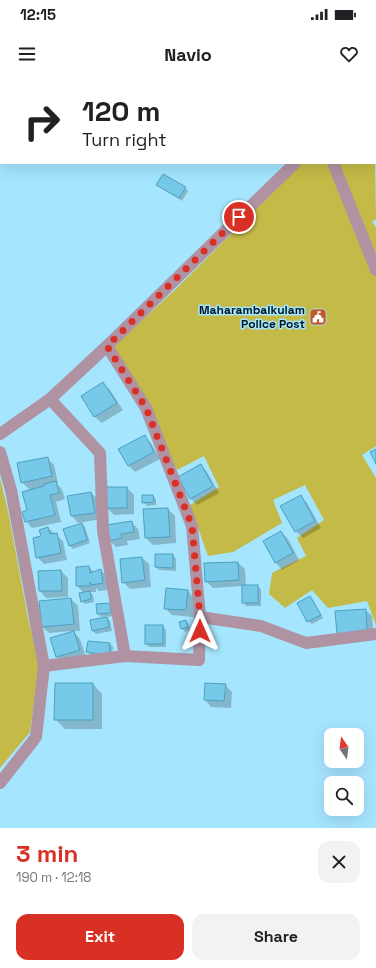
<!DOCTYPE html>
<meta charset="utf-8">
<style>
:root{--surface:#fff;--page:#f2f2f2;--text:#202124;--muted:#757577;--accent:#d93025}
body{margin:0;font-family:"Space Grotesk",sans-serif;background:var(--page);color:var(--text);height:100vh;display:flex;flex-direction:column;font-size:15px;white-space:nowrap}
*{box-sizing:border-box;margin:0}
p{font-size:13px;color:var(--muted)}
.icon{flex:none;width:22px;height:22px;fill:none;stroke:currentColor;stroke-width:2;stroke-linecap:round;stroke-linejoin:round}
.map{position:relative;height:748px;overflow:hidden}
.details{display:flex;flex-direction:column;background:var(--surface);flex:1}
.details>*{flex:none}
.hud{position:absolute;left:0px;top:0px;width:376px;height:84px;box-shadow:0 4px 16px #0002;background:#fff;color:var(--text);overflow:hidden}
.needle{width:26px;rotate:346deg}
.buttons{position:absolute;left:324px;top:648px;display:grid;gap:8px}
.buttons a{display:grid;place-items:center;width:40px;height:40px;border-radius:8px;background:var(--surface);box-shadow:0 4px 16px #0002;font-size:20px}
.pin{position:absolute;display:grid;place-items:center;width:34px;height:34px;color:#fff;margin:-17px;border:2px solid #fff;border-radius:50%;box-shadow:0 1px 4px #0007}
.me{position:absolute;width:44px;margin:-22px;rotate:0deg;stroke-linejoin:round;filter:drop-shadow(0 0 3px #0008)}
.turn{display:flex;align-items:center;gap:14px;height:84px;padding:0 16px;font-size:18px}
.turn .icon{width:52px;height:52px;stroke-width:2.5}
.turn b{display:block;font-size:28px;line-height:34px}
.round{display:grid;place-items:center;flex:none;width:42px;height:42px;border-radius:12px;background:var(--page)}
.overview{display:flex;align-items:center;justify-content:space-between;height:68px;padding:0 16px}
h1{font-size:24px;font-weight:600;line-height:30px;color:var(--accent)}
.button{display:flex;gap:8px;margin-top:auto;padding:8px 16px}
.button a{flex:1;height:46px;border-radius:12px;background:var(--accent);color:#fff;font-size:16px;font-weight:600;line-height:46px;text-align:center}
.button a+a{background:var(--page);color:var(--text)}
.status{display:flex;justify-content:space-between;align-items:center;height:28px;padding:0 20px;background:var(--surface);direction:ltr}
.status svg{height:11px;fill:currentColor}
header{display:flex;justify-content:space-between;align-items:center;height:52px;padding:0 16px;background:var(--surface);font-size:18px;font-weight:600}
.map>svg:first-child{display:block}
.green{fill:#c4ba47}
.shadow{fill:#0003}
.building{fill:#76c9e8;stroke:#4da0be}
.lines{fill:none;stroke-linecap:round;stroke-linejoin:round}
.street{stroke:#b093a3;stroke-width:12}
.route{stroke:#d93025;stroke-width:7;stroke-dasharray:0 12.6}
.labels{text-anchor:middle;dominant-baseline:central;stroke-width:3;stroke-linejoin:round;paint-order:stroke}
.poi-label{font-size:12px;font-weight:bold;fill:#001821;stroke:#a5e5fe;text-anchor:end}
</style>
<div class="status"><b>12:15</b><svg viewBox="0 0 49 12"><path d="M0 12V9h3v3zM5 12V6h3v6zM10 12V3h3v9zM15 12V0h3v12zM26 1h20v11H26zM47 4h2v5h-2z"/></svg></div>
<header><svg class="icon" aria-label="menu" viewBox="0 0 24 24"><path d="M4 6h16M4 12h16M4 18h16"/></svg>Navio<svg class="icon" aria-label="heart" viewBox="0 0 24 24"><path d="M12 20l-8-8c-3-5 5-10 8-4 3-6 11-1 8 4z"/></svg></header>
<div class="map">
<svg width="376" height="748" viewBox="0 0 376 748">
<rect width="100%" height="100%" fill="#a5e5fe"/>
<g class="green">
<path d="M 375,82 L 376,139 L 372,142 L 376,147 L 376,183 L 338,83 L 375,83 Z"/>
<path d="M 302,83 L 329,83 L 376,197 L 376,366 L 362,375 L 376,398 L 376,545 L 367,521 L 328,528 L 312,510 L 285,528 L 269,514 L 272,493 L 306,476 L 297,458 L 324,440 L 305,405 L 273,420 L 282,443 L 233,472 L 208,476 L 190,425 L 219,407 L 204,376 L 177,390 L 161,355 L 113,267 L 176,209 Z"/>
<path d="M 0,398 L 8,431 L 27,533 L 39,586 L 30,652 L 0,688 Z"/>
</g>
<g class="shadow">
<path d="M 157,105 L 185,108 L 188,111 L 182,121 Z"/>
<path d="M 103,303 L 110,310 L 123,330 L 102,343 L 95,337 L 82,317 Z"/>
<path d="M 144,356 L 151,363 L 160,379 L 135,392 L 128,385 Z"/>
<path d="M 47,378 L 54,385 L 58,403 L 56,403 L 62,409 L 65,419 L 56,422 L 61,442 L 32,448 L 26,441 L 31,411 L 22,402 Z"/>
<path d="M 201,385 L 207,392 L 219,413 L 197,425 L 190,418 Z"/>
<path d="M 127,408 L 134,415 L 134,434 L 114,435 L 107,428 Z"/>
<path d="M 91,413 L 98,419 L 101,439 L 78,443 L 72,436 Z"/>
<path d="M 153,416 L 156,419 L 156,425 L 147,426 L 143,422 Z"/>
<path d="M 300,416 L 307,423 L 321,448 L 303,458 L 296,451 Z"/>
<path d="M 168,429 L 175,436 L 176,463 L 153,465 L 146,458 L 144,430 Z"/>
<path d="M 131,442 L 138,449 L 140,459 L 127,461 L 128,465 L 116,467 L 109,460 Z"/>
<path d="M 81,444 L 85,447 L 90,463 L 73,469 L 70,466 Z"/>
<path d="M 48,448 L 63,461 L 67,480 L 44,484 L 37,477 L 42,457 Z"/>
<path d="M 281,452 L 288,459 L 299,480 L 282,490 L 276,483 L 264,461 Z"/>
<path d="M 173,475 L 176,479 L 176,491 L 159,490 L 156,487 Z"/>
<path d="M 142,478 L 149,484 L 151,507 L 130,509 L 123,502 Z"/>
<path d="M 238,483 L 245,489 L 246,506 L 257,506 L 261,509 L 261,526 L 246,526 L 243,522 L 243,506 L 213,508 L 206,501 Z"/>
<path d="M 89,487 L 94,492 L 101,490 L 107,497 L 109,510 L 99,511 L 96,508 L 96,512 L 90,512 L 93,515 L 94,522 L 85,524 L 82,521 L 84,513 L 77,506 Z"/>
<path d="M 61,491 L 68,498 L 68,517 L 46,518 L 40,511 L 39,492 Z"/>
<path d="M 188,511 L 194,518 L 193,537 L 172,535 L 165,528 Z"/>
<path d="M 310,517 L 313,520 L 323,538 L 312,544 L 308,541 Z"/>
<path d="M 71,519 L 78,526 L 80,551 L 73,551 L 80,559 L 86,577 L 64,584 L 57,577 L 52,559 L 72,551 L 49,553 L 43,547 Z"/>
<path d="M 110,524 L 114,536 L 101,537 L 98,533 Z"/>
<path d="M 365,530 L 372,536 L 374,558 L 345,561 Z"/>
<path d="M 107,538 L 110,541 L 112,551 L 96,554 L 93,551 Z"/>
<path d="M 186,541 L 189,545 L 190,550 L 185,552 L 182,548 Z"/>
<path d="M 163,546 L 166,550 L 166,567 L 149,567 L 146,563 Z"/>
<path d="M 89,562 L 110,564 L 113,567 L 112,577 L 91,575 L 87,572 Z"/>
<path d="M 93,604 L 102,614 L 102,649 L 65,649 L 55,639 Z"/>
<path d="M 225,605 L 232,612 L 231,628 L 211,627 L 205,620 Z"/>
</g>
<g class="building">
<path d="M 163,94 L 186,107 L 179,118 L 156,105 Z"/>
<path d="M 103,302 L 117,323 L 94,337 L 81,316 Z"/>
<path d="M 145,355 L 154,372 L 128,386 L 118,369 Z"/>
<path d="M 376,369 L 376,384 L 370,372 Z"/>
<path d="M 48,377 L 52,396 L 21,403 L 17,383 Z"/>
<path d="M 201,384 L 213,406 L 190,419 L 178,397 Z"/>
<path d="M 56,401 L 59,413 L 50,415 L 55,435 L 25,442 L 22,432 L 27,430 L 22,412 L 44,406 L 44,404 Z"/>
<rect x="106" y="407" width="21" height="21"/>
<path d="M 91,412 L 95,433 L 71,436 L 67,416 Z"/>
<path d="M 142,415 L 153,415 L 154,422 L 142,423 Z"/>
<path d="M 301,415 L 315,441 L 295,452 L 280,426 Z"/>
<path d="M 168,428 L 170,457 L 145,458 L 143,429 Z"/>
<path d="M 132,441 L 134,452 L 121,454 L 122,458 L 108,461 L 106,445 Z"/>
<path d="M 82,443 L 87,460 L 69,466 L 63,449 Z"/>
<path d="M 48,447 L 50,454 L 57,453 L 61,473 L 36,478 L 33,458 L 41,456 L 39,450 Z"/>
<path d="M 281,451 L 293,473 L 275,483 L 263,461 Z"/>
<path d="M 155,474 L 173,474 L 173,488 L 155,487 Z"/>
<path d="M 142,477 L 145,500 L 122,503 L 120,479 Z"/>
<path d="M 238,482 L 239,500 L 205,502 L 204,483 Z"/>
<path d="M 89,486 L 90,493 L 101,489 L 103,503 L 92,505 L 90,502 L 90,506 L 76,506 L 76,487 Z"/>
<path d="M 61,490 L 62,511 L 39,511 L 38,491 Z"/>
<rect x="242" y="505" width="16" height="18"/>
<path d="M 166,508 L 188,510 L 186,530 L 164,529 Z"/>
<path d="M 90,511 L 91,519 L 81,522 L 79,513 Z"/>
<path d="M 310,516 L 321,535 L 307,542 L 297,523 Z"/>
<path d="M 71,518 L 74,544 L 42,547 L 39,521 Z"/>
<path d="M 110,523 L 111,533 L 97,534 L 96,524 Z"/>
<path d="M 366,529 L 367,552 L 337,554 L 335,531 Z"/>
<path d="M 107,537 L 109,547 L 92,551 L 90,540 Z"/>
<path d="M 186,540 L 188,547 L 181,549 L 179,542 Z"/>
<rect x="145" y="545" width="18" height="19"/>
<path d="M 74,551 L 80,570 L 56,577 L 50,558 Z"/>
<path d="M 88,561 L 110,563 L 109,575 L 86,572 Z"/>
<path d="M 55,603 L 93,603 L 93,640 L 54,640 Z"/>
<path d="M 205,603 L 226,604 L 224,621 L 204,620 Z"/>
</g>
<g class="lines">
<g class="street">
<path d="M 310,0 L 310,1"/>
<path d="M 333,83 L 376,190"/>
<path d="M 50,319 L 100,373 L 103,451 L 125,576"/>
<path d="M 0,354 L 50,319 L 107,266 L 295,83"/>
<path d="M 0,372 L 11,410 L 44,586 L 36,657 L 0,703"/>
<path d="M 200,537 L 261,546 L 306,563 L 376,554"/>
<path d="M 44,586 L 125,576 L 199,580 L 200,537 L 192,446 L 146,328 L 107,266"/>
</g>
</g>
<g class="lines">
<path class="route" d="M 200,551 L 200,537 L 192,446 L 146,328 L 107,266 L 239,137"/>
</g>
<defs>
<g id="civic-square" transform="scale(0.9)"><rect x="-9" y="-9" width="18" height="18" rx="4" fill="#bf5b28" stroke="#a5e5fe"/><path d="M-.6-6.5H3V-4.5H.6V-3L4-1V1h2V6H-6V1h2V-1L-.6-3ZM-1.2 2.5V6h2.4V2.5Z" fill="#fff"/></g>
</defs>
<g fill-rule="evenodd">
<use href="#civic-square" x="318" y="237"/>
</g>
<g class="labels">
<g class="poi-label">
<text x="305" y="230">Maharambaikulam<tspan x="305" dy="14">Police Post</tspan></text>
</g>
</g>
</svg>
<div class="buttons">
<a><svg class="needle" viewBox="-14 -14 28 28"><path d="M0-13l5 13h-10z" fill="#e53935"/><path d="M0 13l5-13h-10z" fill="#757577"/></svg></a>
<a><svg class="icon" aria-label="search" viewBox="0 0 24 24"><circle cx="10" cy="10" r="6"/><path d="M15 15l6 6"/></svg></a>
</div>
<div class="pin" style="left:239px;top:137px;background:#d93025"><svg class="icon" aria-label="arrive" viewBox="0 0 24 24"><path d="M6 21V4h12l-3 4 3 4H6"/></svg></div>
<svg class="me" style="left:200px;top:551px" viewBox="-20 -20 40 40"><path d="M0-17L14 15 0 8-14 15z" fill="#d93025" stroke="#fff" stroke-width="4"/></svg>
<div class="hud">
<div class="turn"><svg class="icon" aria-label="right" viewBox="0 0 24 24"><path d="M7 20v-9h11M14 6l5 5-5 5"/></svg><div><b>120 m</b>Turn right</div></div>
</div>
</div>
<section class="details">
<div class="overview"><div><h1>3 min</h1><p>190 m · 12:18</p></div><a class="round"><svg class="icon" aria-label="close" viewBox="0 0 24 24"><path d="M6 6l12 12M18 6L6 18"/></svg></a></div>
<div class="button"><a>Exit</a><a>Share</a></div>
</section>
